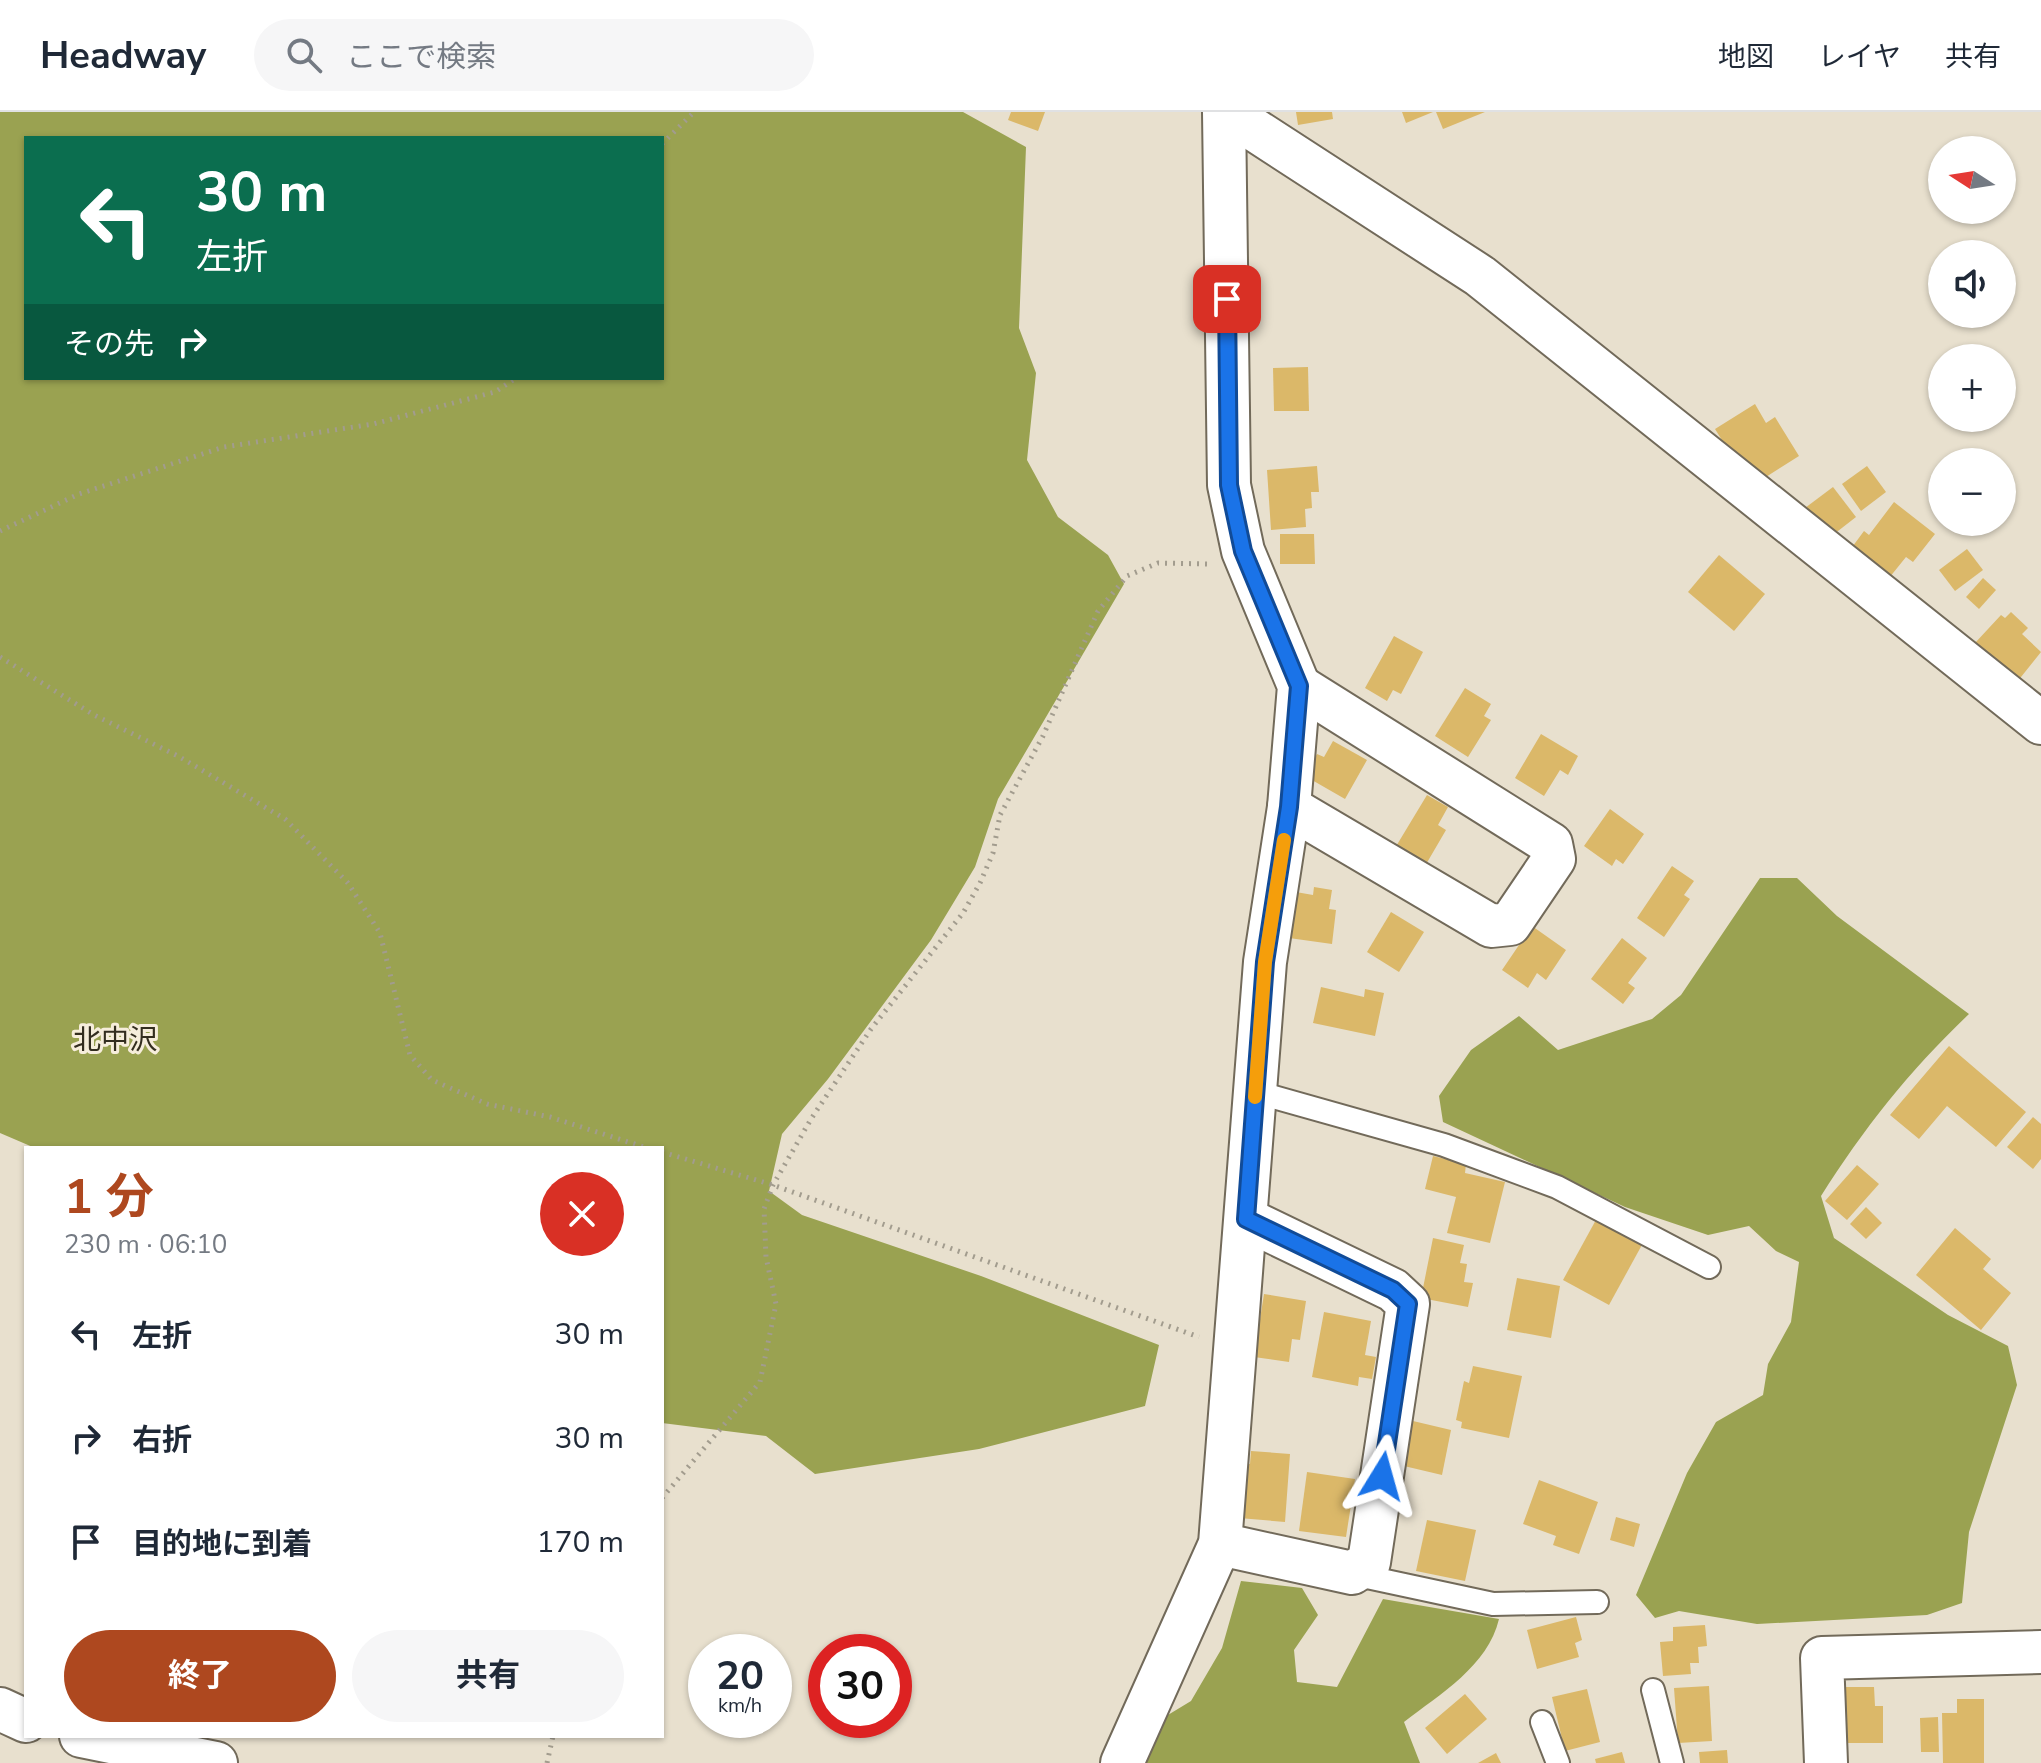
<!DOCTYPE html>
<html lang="ja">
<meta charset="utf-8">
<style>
:root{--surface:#fff;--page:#f6f6f7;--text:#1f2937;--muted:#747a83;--line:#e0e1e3;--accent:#ae481f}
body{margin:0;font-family:"Nunito Sans","Noto Sans JP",sans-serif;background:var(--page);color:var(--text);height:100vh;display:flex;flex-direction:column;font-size:30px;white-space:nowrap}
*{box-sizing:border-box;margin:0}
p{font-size:26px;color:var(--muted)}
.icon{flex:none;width:44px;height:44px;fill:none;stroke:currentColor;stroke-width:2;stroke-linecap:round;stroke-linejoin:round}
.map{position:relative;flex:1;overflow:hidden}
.details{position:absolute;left:24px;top:1034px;width:640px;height:592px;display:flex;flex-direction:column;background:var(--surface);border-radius:0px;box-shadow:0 2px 6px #0004}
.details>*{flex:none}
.banner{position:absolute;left:24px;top:24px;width:640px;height:244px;border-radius:0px;box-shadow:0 2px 6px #0004;background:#0b6e4f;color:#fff;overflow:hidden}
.needle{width:52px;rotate:282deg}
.buttons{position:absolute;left:1928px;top:24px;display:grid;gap:16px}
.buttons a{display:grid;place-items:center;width:88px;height:88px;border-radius:50%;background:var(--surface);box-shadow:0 2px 6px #0004;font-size:40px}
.speed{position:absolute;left:688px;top:1522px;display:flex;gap:16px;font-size:40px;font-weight:700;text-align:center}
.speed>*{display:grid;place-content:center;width:104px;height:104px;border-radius:50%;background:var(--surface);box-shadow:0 2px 6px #0004;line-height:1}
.speed small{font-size:20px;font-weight:400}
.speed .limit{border:12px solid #d22;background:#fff;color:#111}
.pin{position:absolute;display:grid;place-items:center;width:68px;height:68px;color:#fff;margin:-34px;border-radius:16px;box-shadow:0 4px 12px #0006}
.me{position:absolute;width:88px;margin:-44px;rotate:8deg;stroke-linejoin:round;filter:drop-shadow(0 0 6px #0008)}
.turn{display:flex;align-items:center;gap:28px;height:168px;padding:0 40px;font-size:36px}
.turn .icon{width:104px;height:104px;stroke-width:2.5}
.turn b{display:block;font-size:56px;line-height:68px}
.then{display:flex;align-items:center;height:76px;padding:0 40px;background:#0003;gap:16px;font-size:30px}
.round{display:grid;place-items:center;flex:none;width:84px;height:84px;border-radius:42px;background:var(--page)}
.overview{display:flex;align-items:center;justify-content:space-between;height:136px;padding:0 40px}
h1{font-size:48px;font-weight:700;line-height:60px;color:var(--accent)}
.cta{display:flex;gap:16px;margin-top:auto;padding:16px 40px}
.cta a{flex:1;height:92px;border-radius:48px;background:var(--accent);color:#fff;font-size:32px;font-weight:700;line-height:92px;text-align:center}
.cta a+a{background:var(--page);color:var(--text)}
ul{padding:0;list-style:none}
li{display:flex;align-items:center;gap:24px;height:104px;padding:0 40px}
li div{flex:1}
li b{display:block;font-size:30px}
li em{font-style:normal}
header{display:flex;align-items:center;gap:48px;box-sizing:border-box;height:112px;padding:0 40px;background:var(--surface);border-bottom:2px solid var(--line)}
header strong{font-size:38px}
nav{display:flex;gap:44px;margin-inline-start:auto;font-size:28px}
.search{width:560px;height:72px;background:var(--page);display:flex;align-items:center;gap:20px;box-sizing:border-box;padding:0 28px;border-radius:44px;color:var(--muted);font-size:30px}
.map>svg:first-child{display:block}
.forest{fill:#9aa251;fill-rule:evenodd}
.building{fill:#dbb869}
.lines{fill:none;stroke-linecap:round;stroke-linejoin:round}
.service-casing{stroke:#726a5a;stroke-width:26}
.minor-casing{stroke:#726a5a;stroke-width:46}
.path{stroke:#a29c8e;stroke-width:5;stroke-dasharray:2 6;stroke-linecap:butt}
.service{stroke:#fff;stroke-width:22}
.minor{stroke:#fff;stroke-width:42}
.route-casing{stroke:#114b97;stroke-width:20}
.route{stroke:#1a73e8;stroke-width:14}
.slow{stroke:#f59e0b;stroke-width:14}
.labels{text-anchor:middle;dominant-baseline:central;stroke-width:6;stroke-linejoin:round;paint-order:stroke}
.neighbourhood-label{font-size:28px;fill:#332d1f;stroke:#f6eddb}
</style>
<header>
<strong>Headway</strong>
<div class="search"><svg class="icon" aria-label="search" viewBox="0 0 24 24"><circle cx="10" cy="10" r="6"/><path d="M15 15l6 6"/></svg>ここで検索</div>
<nav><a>地図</a><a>レイヤ</a><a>共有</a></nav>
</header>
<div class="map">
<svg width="2041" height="1651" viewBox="0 0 2041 1651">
<rect width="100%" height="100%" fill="#e8e0ce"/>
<g class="forest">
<path d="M 0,0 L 963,0 L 1026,35 L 1019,216 L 1036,261 L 1027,348 L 1058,405 L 1108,443 L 1124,472 L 998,687 L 975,755 L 931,828 L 828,967 L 782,1022 L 769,1079 L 802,1103 L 981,1164 L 1159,1233 L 1145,1294 L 979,1337 L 815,1362 L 766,1324 L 662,1311 L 662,1036 L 35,1036 L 0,1021 ZM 26,26 L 662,26 L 662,266 L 26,266 Z"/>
<path d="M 1760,766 L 1797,766 L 1837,804 L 1969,902 C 1910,958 1864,1016 1821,1084 L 1834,1126 L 1948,1203 L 2008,1234 L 2017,1273 L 1969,1420 L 1962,1491 L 1927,1503 L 1757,1512 L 1679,1499 L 1655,1506 L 1636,1483 L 1687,1361 L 1716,1310 L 1763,1283 L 1768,1252 L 1791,1210 L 1799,1150 L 1776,1139 L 1749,1114 L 1708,1123 L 1625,1095 L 1443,1010 L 1439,984 L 1471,938 L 1519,904 L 1558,938 L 1652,907 L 1681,883 Z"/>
<path d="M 1241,1469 L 1302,1476 L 1318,1503 L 1294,1538 L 1297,1570 L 1337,1575 L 1383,1487 L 1499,1507 C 1488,1554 1440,1582 1404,1610 L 1420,1651 L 1144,1651 L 1158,1609 L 1191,1589 L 1222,1536 Z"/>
</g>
<g class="building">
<path d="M 1011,0 L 1045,0 L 1038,19 L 1008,8 Z"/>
<path d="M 1296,0 L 1332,0 L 1333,7 L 1298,13 Z"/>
<path d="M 1402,0 L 1433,0 L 1406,11 Z"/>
<path d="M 1436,0 L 1485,0 L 1443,17 Z"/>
<path d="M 1308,255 L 1309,299 L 1274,299 L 1273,256 Z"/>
<path d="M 1755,292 L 1766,311 L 1775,305 L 1799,344 L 1758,370 L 1742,344 L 1735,349 L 1715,317 Z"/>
<path d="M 1317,354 L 1319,380 L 1311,380 L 1312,396 L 1305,397 L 1306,415 L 1271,418 L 1267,358 Z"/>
<path d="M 1867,354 L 1886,380 L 1861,399 L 1842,372 Z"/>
<path d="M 1833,375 L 1856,405 L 1829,426 L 1805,396 Z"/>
<path d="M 1894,390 L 1935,422 L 1913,450 L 1906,445 L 1885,471 L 1847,442 L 1864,419 L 1869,423 Z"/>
<path d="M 1280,422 L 1314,422 L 1315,452 L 1280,452 Z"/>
<path d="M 1967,437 L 1983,458 L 1955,479 L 1939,458 Z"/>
<path d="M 1719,443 L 1765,482 L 1734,519 L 1688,480 Z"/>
<path d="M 1983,466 L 1996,478 L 1979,497 L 1966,485 Z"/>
<path d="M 2011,500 L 2028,516 L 2022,522 L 2041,540 L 2017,570 L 1975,531 L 2001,503 L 2005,506 Z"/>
<path d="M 1394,524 L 1423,540 L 1401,582 L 1393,578 L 1387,589 L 1365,576 Z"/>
<path d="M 1465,576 L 1491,592 L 1484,604 L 1491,608 L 1468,645 L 1435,624 Z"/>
<path d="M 1541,622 L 1578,644 L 1568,663 L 1560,658 L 1544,684 L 1515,666 Z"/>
<path d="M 1333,629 L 1367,648 L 1345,687 L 1305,664 L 1317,642 L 1324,645 Z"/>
<path d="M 1427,683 L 1448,695 L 1438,713 L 1446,718 L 1425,754 L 1395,736 Z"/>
<path d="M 1610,697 L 1644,722 L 1623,752 L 1616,747 L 1612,754 L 1584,734 Z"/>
<path d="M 1672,754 L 1694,769 L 1684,783 L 1690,787 L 1664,825 L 1637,806 Z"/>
<path d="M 1314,775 L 1332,778 L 1329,797 L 1336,798 L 1332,832 L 1289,826 L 1296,780 L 1313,783 Z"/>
<path d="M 1391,800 L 1424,820 L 1399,860 L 1367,840 Z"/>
<path d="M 1532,814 L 1566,838 L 1546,868 L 1537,861 L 1528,876 L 1502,858 Z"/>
<path d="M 1622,826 L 1647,846 L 1628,871 L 1635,876 L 1623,892 L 1591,867 Z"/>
<path d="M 1321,875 L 1364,885 L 1365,877 L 1384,881 L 1375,924 L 1313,911 Z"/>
<path d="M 1949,934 L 2026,1000 L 1996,1035 L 1947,994 L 1919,1027 L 1890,1003 Z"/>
<path d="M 2033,1005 L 2041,1012 L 2041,1047 L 2033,1057 L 2007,1035 Z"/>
<path d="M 1433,1044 L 1466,1052 L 1465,1061 L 1505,1070 L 1490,1131 L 1447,1121 L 1456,1085 L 1425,1077 Z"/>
<path d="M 1857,1053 L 1879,1072 L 1847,1108 L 1825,1089 Z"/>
<path d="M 1866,1095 L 1882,1111 L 1866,1127 L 1850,1112 Z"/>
<path d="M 1597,1106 L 1643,1131 L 1609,1193 L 1563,1168 Z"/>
<path d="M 1955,1116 L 1991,1147 L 1983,1157 L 2011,1181 L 1981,1218 L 1916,1163 Z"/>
<path d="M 1433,1126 L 1464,1133 L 1460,1151 L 1467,1152 L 1464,1170 L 1473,1171 L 1468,1195 L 1421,1186 Z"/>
<path d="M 1517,1166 L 1560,1174 L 1551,1226 L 1507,1218 Z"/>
<path d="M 1264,1182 L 1306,1189 L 1300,1228 L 1292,1227 L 1289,1250 L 1254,1245 Z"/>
<path d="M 1324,1200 L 1371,1209 L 1365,1243 L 1376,1245 L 1372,1267 L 1359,1265 L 1358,1274 L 1312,1265 Z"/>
<path d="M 1473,1254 L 1522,1264 L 1509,1326 L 1461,1316 L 1462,1310 L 1456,1308 L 1464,1269 L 1469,1271 Z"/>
<path d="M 1413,1309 L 1451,1318 L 1442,1363 L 1404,1354 Z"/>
<path d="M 1251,1339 L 1290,1342 L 1285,1410 L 1239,1406 L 1244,1351 L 1250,1352 Z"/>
<path d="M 1307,1360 L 1355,1367 L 1346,1425 L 1299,1419 Z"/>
<path d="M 1539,1368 L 1598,1390 L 1579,1442 L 1553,1433 L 1556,1424 L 1523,1412 Z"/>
<path d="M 1616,1405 L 1640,1412 L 1634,1435 L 1610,1428 Z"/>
<path d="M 1427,1408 L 1476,1418 L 1465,1469 L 1416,1459 Z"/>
<path d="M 1576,1505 L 1582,1528 L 1575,1531 L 1579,1545 L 1537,1557 L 1527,1518 Z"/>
<path d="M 1705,1513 L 1707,1534 L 1698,1535 L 1699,1551 L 1690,1551 L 1691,1562 L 1663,1564 L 1660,1530 L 1673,1529 L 1673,1515 Z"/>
<path d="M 1709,1574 L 1712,1629 L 1678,1631 L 1674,1576 Z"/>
<path d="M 1839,1575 L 1874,1575 L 1875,1594 L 1883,1594 L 1883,1631 L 1839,1631 Z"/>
<path d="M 1587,1577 L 1600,1630 L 1565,1639 L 1552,1585 Z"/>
<path d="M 1465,1582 L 1487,1607 L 1447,1642 L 1425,1616 Z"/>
<path d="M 1957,1587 L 1984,1587 L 1984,1651 L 1943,1651 L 1942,1601 L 1957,1601 Z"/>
<path d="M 1938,1605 L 1939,1640 L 1921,1640 L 1920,1606 Z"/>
<path d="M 1727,1638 L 1728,1651 L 1700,1651 L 1699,1640 Z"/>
<path d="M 1622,1640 L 1625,1651 L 1596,1651 L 1595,1647 Z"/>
<path d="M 1496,1641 L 1501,1651 L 1478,1651 Z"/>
</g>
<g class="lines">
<g class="service-casing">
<g id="service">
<path d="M 1256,980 L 1444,1033 L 1557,1075 L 1709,1155"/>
<path d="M 1353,1462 L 1493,1492 L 1597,1490"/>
<path d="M 1653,1578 L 1672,1651"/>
<path d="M 1542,1610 L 1558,1651"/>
</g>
</g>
<g class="minor-casing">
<g id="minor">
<path d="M 1227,0 L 1480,164 L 2041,611"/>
<path d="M 1289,695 L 1491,814 L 1510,812 L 1554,747 L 1551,732 L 1299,574"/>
<path d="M 1220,1432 L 1352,1461 L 1369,1450 L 1408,1192 L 1393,1178 L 1246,1107"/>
<path d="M 0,1597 L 26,1609"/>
<path d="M 81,1624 L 216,1651"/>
<path d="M 1122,1651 L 1220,1432 L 1265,850 L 1289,695 L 1299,574 L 1243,439 L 1229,373 L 1224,0"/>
<path d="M 1826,1651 L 1822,1546 L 2041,1540"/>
</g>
</g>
<g class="path">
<path d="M 662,32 L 694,0"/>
<path d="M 0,419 L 79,382 L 224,335 L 373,312 L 495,280 L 516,266"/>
<path d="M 0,545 L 94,603 L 178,644 L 285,707 L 348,771 L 380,821 L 410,943 L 432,968 L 487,992 L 550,1005 L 647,1036"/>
<path d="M 662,1040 L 773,1073 L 1199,1225"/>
<path d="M 662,1386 L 760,1270 L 776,1192 L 766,1145 L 764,1097 L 773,1073 L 811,1007 L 871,917 L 963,801 L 980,771 L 993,741 L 1000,703 L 1043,624 L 1098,499 L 1127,464 L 1158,451 L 1208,452"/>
<path d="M 547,1651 L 553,1624"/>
</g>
<use href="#service" class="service"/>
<use href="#minor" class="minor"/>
</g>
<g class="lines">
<g class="route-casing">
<path id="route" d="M 1227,187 L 1229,373 L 1243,439 L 1299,574 L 1289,695 L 1265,850 L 1246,1107 L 1393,1178 L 1408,1192 L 1382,1364"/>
</g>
<use href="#route" class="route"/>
<path class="slow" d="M 1255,985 L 1265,850 L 1284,728"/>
</g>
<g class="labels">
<g class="neighbourhood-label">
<text x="115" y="928">北中沢</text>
</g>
</g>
</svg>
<div class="buttons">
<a><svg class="needle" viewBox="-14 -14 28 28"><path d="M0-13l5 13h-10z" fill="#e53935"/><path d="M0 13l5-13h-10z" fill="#747a83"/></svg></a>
<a><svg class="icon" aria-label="sound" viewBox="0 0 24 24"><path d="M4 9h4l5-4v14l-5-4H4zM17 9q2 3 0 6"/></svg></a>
<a>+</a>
<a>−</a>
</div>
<div class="speed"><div>20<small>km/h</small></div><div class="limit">30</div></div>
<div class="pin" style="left:1227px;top:187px;background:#d93025"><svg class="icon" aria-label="arrive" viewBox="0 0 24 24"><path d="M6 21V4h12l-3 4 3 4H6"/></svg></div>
<svg class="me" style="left:1382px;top:1364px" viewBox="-20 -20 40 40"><path d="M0-17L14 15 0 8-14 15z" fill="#1a73e8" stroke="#fff" stroke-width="4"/></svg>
<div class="banner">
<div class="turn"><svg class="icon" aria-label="left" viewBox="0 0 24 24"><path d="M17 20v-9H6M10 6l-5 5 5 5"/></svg><div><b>30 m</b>左折</div></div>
<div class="then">その先<svg class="icon" aria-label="right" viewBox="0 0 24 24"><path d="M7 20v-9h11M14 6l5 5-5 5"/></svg></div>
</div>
<section class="details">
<div class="overview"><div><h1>1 分</h1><p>230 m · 06:10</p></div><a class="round" style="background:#d93025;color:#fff"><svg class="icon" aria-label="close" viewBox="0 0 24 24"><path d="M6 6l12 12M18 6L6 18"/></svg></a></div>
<ul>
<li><svg class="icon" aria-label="left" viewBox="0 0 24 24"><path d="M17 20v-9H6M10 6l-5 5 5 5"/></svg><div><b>左折</b></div><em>30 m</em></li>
<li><svg class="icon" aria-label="right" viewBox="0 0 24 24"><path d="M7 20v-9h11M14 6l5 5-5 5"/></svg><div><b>右折</b></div><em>30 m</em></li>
<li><svg class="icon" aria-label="arrive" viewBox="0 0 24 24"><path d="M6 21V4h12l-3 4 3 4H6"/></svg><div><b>目的地に到着</b></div><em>170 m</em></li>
</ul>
<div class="cta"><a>終了</a><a>共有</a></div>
</section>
</div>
